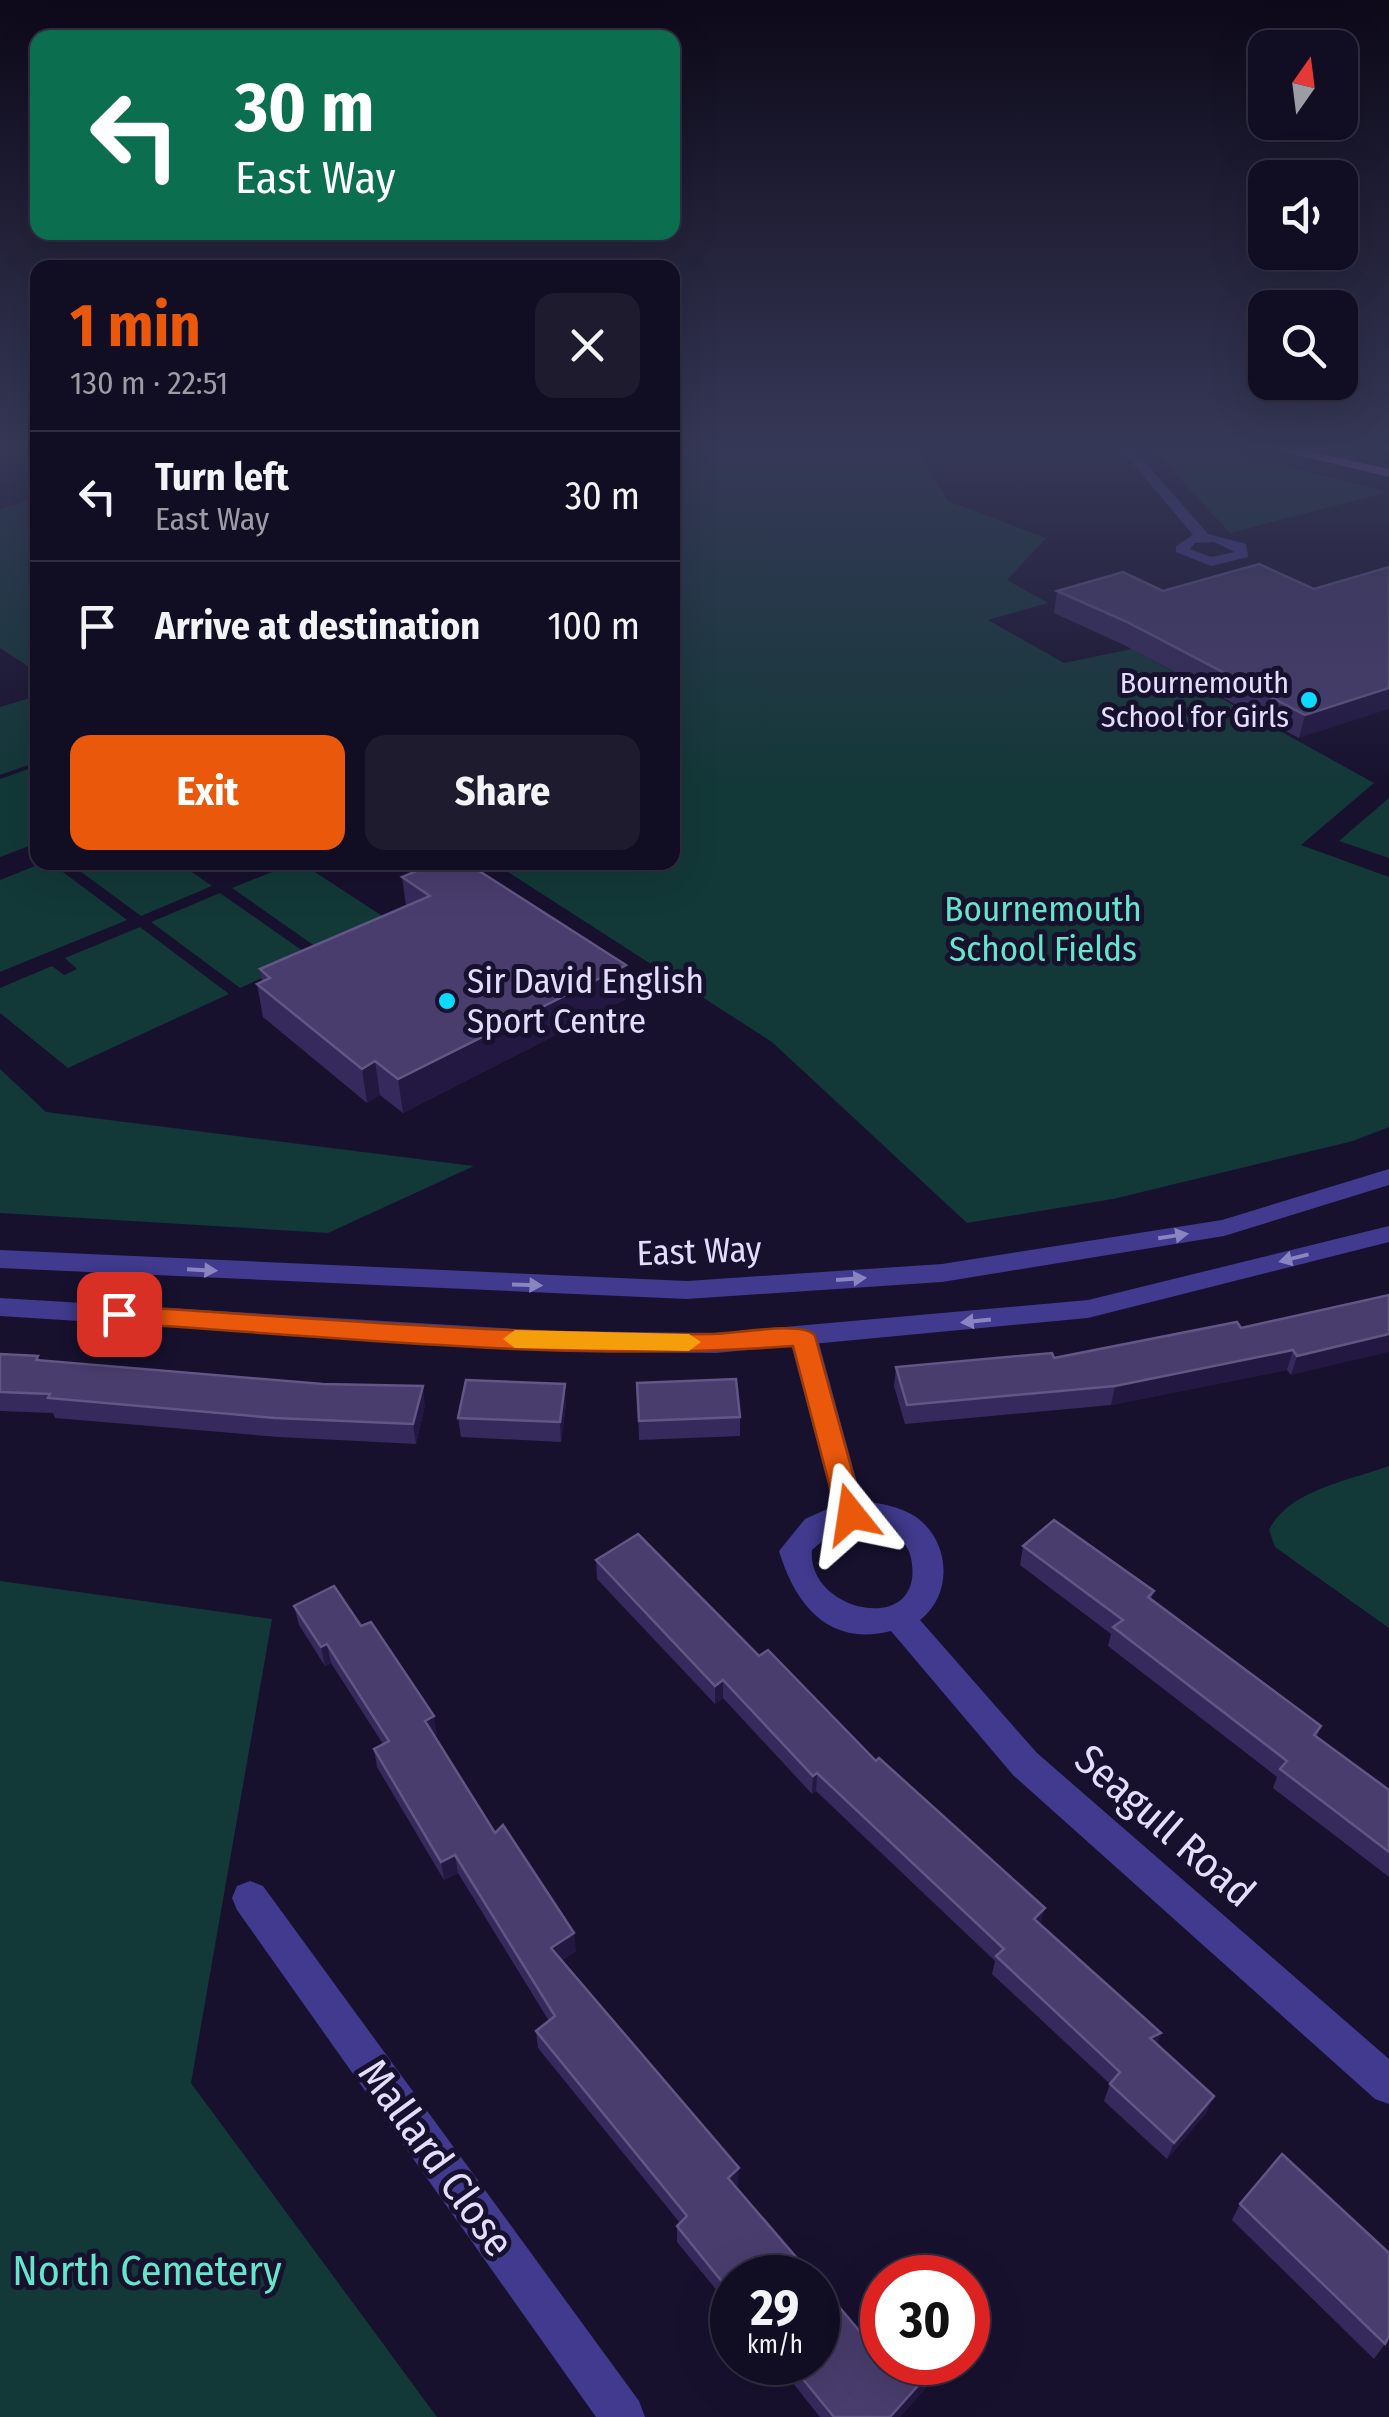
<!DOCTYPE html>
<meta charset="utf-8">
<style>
:root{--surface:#110d22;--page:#1e1b2f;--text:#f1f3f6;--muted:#9c9ca5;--line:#302d40;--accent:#ea580c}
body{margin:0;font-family:"Fira Sans Condensed",sans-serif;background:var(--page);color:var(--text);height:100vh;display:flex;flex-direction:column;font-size:38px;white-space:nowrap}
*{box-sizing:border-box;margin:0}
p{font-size:32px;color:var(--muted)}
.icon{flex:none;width:55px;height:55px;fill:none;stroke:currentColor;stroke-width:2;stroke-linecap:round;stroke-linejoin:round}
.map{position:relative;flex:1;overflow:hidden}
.drawer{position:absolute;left:30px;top:260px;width:650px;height:610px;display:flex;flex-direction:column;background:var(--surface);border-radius:20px;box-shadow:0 10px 40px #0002,0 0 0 2px var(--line)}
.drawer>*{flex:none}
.guide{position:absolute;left:30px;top:30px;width:650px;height:210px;border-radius:20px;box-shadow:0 10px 40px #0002,0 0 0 2px var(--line);background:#0b6e4f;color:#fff;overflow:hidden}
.needle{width:65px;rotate:14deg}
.controls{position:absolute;left:1248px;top:30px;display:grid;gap:20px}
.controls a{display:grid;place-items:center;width:110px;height:110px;border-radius:20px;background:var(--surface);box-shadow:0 10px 40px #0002,0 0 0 2px var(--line);font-size:50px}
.speed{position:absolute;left:710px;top:2255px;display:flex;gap:20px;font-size:50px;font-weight:700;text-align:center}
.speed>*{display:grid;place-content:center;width:130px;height:130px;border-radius:50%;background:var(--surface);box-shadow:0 10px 40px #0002,0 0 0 2px var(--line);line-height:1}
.speed small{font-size:25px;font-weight:400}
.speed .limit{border:15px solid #d22;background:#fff;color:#111}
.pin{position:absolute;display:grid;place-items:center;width:85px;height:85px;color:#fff;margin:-42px;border-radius:20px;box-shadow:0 5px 15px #0006}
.me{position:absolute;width:110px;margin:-55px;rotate:345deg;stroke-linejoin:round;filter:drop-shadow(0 0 8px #0008)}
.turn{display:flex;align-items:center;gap:35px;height:210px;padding:0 40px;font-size:45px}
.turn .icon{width:130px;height:130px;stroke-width:2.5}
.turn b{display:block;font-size:70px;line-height:85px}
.round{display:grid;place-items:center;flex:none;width:105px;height:105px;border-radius:20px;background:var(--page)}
.overview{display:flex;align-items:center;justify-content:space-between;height:170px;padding:0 40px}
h1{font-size:60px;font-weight:700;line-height:75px;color:var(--accent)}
.button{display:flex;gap:20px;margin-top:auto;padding:20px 40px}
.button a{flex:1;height:115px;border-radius:20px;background:var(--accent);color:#fff;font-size:40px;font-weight:700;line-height:115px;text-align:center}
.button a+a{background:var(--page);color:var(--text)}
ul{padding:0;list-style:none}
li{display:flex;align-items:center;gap:30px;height:130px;padding:0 40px;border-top:2px solid var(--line)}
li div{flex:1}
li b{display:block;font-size:38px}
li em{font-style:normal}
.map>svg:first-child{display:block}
.green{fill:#133838}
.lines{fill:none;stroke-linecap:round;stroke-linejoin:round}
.minor{fill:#413a8e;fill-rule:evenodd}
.tertiary{fill:#413a8e;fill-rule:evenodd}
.primary{fill:#cc65ff;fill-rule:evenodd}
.wall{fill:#362a5c}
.shaded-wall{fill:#221842}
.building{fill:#493d6e;stroke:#615684;stroke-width:2.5}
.oneway{fill:#8a84c1}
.route{fill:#ea580c;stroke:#983908;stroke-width:2.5}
.slow{fill:#f59e0b}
.poi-dot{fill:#0adbff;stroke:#17112e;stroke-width:4}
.labels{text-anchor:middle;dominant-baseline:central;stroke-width:10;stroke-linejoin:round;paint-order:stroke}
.far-poi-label{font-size:30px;fill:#e3deff;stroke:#17112e;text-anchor:end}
.park-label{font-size:35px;fill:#63e6cb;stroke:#17112e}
.poi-label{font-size:35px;fill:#e3deff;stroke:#17112e;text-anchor:start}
.street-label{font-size:35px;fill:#e3deff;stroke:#17112e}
.near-street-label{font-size:42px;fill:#e3deff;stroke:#17112e}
.near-park-label{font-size:42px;fill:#63e6cb;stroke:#17112e}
</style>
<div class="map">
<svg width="1389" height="2417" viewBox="0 0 1389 2417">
<rect width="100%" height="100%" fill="#17112e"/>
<g class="green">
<path d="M 673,447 L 916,447 L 948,501 L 1046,538 L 1007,580 L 1048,603 L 988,620 L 1064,663 L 1132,649 L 1374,783 L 1301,845 L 1389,877 L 1389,1127 L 1353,1141 L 1113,1199 L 967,1223 L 772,1042 L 494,863 L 672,862 Z"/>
<path d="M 1151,447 L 1206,447 L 1388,492 L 1230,533 Z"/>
<path d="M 37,498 L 38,498 L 37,672 L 0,648 L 0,509 Z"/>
<path d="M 37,696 L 37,762 L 0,775 L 0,707 Z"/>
<path d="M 37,766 L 37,843 L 0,857 L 0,779 Z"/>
<path d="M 1389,798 L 1389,858 L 1339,841 Z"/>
<path d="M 45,862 L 51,863 L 127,920 L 0,972 L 0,880 Z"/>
<path d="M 69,863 L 179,863 L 212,886 L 141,916 Z"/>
<path d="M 294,863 L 301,863 L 390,921 L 322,951 L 232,888 Z"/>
<path d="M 220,893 L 310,956 L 240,988 L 151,922 Z"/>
<path d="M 140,927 L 229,994 L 68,1068 L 0,1013 L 0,988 L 52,966 L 64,975 L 77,969 L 65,958 Z"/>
<path d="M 0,1069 L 46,1112 L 474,1166 L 328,1233 L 0,1213 Z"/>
<path d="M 1389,1466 L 1389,1628 L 1275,1547 L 1269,1530 C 1288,1490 1351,1480 1389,1466 Z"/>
<path d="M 0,1581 L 272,1619 L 191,2083 L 437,2417 L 0,2417 Z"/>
</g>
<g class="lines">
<g class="minor">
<path d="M 1119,447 L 1132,447 L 1208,534 L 1246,544 L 1248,557 L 1211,566 L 1176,552 L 1176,546 L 1193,535 ZM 1214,542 L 1235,552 L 1211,557 L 1190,549 L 1195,543 Z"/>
<path d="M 803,1326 L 813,1329 L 817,1336 L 862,1501 C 880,1503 901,1507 916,1517 C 951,1542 953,1595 920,1620 L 1037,1753 L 1389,2059 L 1389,2104 L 1375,2099 L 1013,1775 L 891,1631 C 828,1647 795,1604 779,1551 L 805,1519 L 834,1506 L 789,1336 L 793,1329 ZM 864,1524 C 885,1528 906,1535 911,1558 C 927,1638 806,1613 812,1550 L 834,1531 Z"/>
<path d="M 250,1881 L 263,1886 L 639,2401 L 645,2417 L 596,2417 L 237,1910 L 232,1898 L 237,1886 Z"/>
</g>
<g class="tertiary">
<path d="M 1389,1169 L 1389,1185 L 1224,1236 L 942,1282 L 687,1299 L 0,1268 L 0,1250 L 687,1281 L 942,1264 L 1222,1220 Z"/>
<path d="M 1389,1226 L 1389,1242 L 1088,1318 L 716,1353 L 550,1351 L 0,1316 L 0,1298 L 550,1331 L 716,1333 L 1088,1300 Z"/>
</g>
<path class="primary" d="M 1265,447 L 1289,447 L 1389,469 L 1389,477 Z"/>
</g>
<g class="wall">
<path d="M 1389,567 L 1299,738 L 1122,644 L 1054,613 L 1057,591 L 1314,589 Z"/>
<path d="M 402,877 L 626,965 L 626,999 L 403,1113 L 380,1095 L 367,1103 L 263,1017 L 257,984 L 262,981 L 260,969 L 406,906 Z"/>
<path d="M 1389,1295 L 1291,1375 L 1287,1370 L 1111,1405 L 905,1424 L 894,1386 L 896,1367 L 1054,1358 L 1241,1328 Z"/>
<path d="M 0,1354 L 38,1356 L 40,1360 L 425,1405 L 416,1444 L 279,1437 L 55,1418 L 53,1413 L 0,1411 Z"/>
<path d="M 637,1383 L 740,1417 L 740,1436 L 639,1440 Z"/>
<path d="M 566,1404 L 561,1442 L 461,1437 L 458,1418 Z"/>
<path d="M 1023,1546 L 1154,1591 L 1151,1599 L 1321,1726 L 1317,1737 L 1389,1790 L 1389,1877 L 1273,1788 L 1277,1777 L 1108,1646 L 1111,1634 L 1020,1565 Z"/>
<path d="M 596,1560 L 759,1656 L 876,1761 L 1041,1924 L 1161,2033 L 1157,2044 L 1207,2112 L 1167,2159 L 1104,2101 L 1110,2084 L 992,1974 L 995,1961 L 816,1791 L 812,1794 L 723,1698 L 715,1704 L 597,1579 Z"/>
<path d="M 294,1606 L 437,1734 L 434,1736 L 495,1833 L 576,1951 L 562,1960 L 738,2184 L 736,2186 L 732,2309 L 677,2242 L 677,2226 L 680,2223 L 538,2048 L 536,2031 L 549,2021 L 458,1873 L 444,1880 L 377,1767 L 374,1749 L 383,1744 L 331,1663 L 325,1666 L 299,1625 Z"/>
<path d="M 1240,2204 L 1385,2344 L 1374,2359 L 1232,2220 Z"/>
<path d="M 879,2354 L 937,2375 L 900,2417 L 820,2417 L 776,2362 L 818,2362 Z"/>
</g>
<g class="shaded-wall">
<path d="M 1389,688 L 1389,709 L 1299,738 L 1305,715 Z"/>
<path d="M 626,965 L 626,999 L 403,1113 L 398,1079 Z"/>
<path d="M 375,1061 L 380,1095 L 367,1103 L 362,1069 Z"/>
<path d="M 1389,1335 L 1389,1352 L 1291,1375 L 1297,1356 Z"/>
<path d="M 1293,1350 L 1287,1370 L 1111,1405 L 1115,1386 Z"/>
<path d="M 565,1384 L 566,1404 L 561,1442 L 560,1422 Z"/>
<path d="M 423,1386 L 425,1405 L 416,1444 L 413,1424 Z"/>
<path d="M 327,1644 L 331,1663 L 325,1666 L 321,1647 Z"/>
<path d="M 723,1680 L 723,1698 L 715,1704 L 715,1686 Z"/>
<path d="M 434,1716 L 437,1734 L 428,1739 L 425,1721 Z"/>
<path d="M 817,1773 L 816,1791 L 812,1794 L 813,1776 Z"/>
<path d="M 455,1855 L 458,1873 L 444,1880 L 441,1862 Z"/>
<path d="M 1045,1908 L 1040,1926 L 1034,1919 Z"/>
<path d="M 574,1933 L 576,1951 L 553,1965 L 551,1948 Z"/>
<path d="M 1161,2033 L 1155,2050 L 1150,2038 Z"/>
<path d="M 1214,2096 L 1207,2112 L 1167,2159 L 1174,2143 Z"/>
<path d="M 739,2168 L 738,2184 L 728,2193 L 728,2178 Z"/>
<path d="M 940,2362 L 937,2375 L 900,2417 L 890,2417 Z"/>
</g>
<g class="building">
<path d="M 1259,564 L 1314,589 L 1389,567 L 1389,688 L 1305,715 L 1125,621 L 1057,591 L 1123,572 L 1163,591 Z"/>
<path d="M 438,862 L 465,862 L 626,965 L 398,1079 L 375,1061 L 362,1069 L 257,984 L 270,978 L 260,969 L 430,896 L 402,877 Z"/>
<path d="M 1389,1295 L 1389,1334 L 1297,1356 L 1293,1350 L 1115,1386 L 907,1405 L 896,1367 L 1052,1353 L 1054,1358 L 1237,1322 L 1241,1328 Z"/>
<path d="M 0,1354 L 38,1356 L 36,1360 L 323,1384 L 423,1386 L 413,1424 L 275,1418 L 48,1398 L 50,1394 L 0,1392 Z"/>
<path d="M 736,1379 L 740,1417 L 639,1421 L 637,1383 Z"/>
<path d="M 466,1380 L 565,1384 L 560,1422 L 458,1418 Z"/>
<path d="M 1054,1520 L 1154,1591 L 1148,1597 L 1321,1726 L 1314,1735 L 1389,1790 L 1389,1852 L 1280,1769 L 1287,1761 L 1113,1627 L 1123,1620 L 1023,1546 Z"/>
<path d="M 638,1534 L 759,1656 L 768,1650 L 876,1761 L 879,1758 L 1045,1908 L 1034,1919 L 1161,2033 L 1150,2038 L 1214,2096 L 1174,2143 L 1110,2084 L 1120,2072 L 996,1956 L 1004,1949 L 817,1773 L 813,1776 L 723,1680 L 715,1686 L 596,1560 Z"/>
<path d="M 334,1586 L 361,1626 L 371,1622 L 434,1716 L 425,1721 L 495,1833 L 503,1825 L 574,1933 L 551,1948 L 739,2168 L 728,2178 L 814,2278 L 732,2278 L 732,2294 L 677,2226 L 687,2216 L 536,2031 L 555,2016 L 455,1855 L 441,1862 L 374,1749 L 389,1741 L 327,1644 L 321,1647 L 294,1606 Z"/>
<path d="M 1282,2154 L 1389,2253 L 1389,2336 L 1385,2344 L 1240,2204 Z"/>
<path d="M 818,2282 L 879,2354 L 882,2350 L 882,2362 L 939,2362 L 890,2417 L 834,2417 L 789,2362 L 818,2362 Z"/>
</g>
<defs><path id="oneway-solid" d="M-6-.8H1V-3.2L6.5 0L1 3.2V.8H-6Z" transform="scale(2.5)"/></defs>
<g class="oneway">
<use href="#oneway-solid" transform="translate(1173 1236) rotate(-9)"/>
<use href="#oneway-solid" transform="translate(1294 1258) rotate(166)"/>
<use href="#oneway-solid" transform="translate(202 1270) rotate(3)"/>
<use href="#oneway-solid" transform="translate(851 1279) rotate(-4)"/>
<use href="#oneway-solid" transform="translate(527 1285) rotate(2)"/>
<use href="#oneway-solid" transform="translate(976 1321) rotate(174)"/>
</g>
<linearGradient id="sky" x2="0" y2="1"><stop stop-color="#0d0919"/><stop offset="0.57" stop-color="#363857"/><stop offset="1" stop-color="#363857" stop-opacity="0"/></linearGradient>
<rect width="1389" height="786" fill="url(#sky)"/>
<path class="route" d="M 119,1306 C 317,1318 515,1336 713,1334 C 734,1334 805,1320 815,1336 L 864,1514 L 851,1525 L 837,1514 L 793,1346 C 569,1363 343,1337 119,1323 L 107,1314 Z"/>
<path class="slow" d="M 515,1330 L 689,1334 L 701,1342 L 689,1351 L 515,1348 L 503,1339 Z"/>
<g class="poi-dot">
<circle cx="1309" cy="700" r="10"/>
<circle cx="447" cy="1001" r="10"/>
</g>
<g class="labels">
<g class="far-poi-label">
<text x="1289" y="683">Bournemouth<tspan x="1289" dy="34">School for Girls</tspan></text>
</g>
<g class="park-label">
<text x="1043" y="909">Bournemouth<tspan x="1043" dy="40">School Fields</tspan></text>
</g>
<g class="poi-label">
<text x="467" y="981">Sir David English<tspan x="467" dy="40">Sport Centre</tspan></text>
</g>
<g class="street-label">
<text transform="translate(699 1251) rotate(-2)">East Way</text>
</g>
<g class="near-street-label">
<text transform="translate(1165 1826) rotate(41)">Seagull Road</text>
<text transform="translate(436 2158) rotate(54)">Mallard Close</text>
</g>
<g class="near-park-label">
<text x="147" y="2271">North Cemetery</text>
</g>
</g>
</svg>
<div class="controls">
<a><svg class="needle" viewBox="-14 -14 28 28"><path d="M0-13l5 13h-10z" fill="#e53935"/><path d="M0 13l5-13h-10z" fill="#9c9ca5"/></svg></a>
<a><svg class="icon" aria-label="sound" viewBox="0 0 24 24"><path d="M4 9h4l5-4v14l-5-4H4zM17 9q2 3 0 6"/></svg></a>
<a><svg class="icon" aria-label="search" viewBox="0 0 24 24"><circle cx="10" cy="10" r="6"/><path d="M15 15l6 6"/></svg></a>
</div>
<div class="speed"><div>29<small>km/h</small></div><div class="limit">30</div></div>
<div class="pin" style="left:119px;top:1314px;background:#d93025"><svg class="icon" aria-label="arrive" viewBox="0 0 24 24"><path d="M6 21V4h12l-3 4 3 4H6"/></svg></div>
<svg class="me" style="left:851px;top:1514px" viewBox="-20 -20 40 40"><path d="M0-17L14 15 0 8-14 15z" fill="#ea580c" stroke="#fff" stroke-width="4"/></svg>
<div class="guide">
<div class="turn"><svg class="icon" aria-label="left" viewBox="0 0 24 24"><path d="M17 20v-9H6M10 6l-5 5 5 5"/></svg><div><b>30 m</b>East Way</div></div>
</div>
<section class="drawer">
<div class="overview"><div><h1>1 min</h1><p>130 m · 22:51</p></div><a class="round"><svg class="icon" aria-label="close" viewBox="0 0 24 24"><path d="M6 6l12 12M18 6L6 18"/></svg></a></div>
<ul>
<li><svg class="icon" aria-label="left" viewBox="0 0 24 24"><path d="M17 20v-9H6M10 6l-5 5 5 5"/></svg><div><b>Turn left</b><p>East Way</p></div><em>30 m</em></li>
<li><svg class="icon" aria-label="arrive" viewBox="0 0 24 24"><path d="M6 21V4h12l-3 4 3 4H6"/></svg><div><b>Arrive at destination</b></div><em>100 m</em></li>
</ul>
<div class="button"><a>Exit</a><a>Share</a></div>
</section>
</div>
